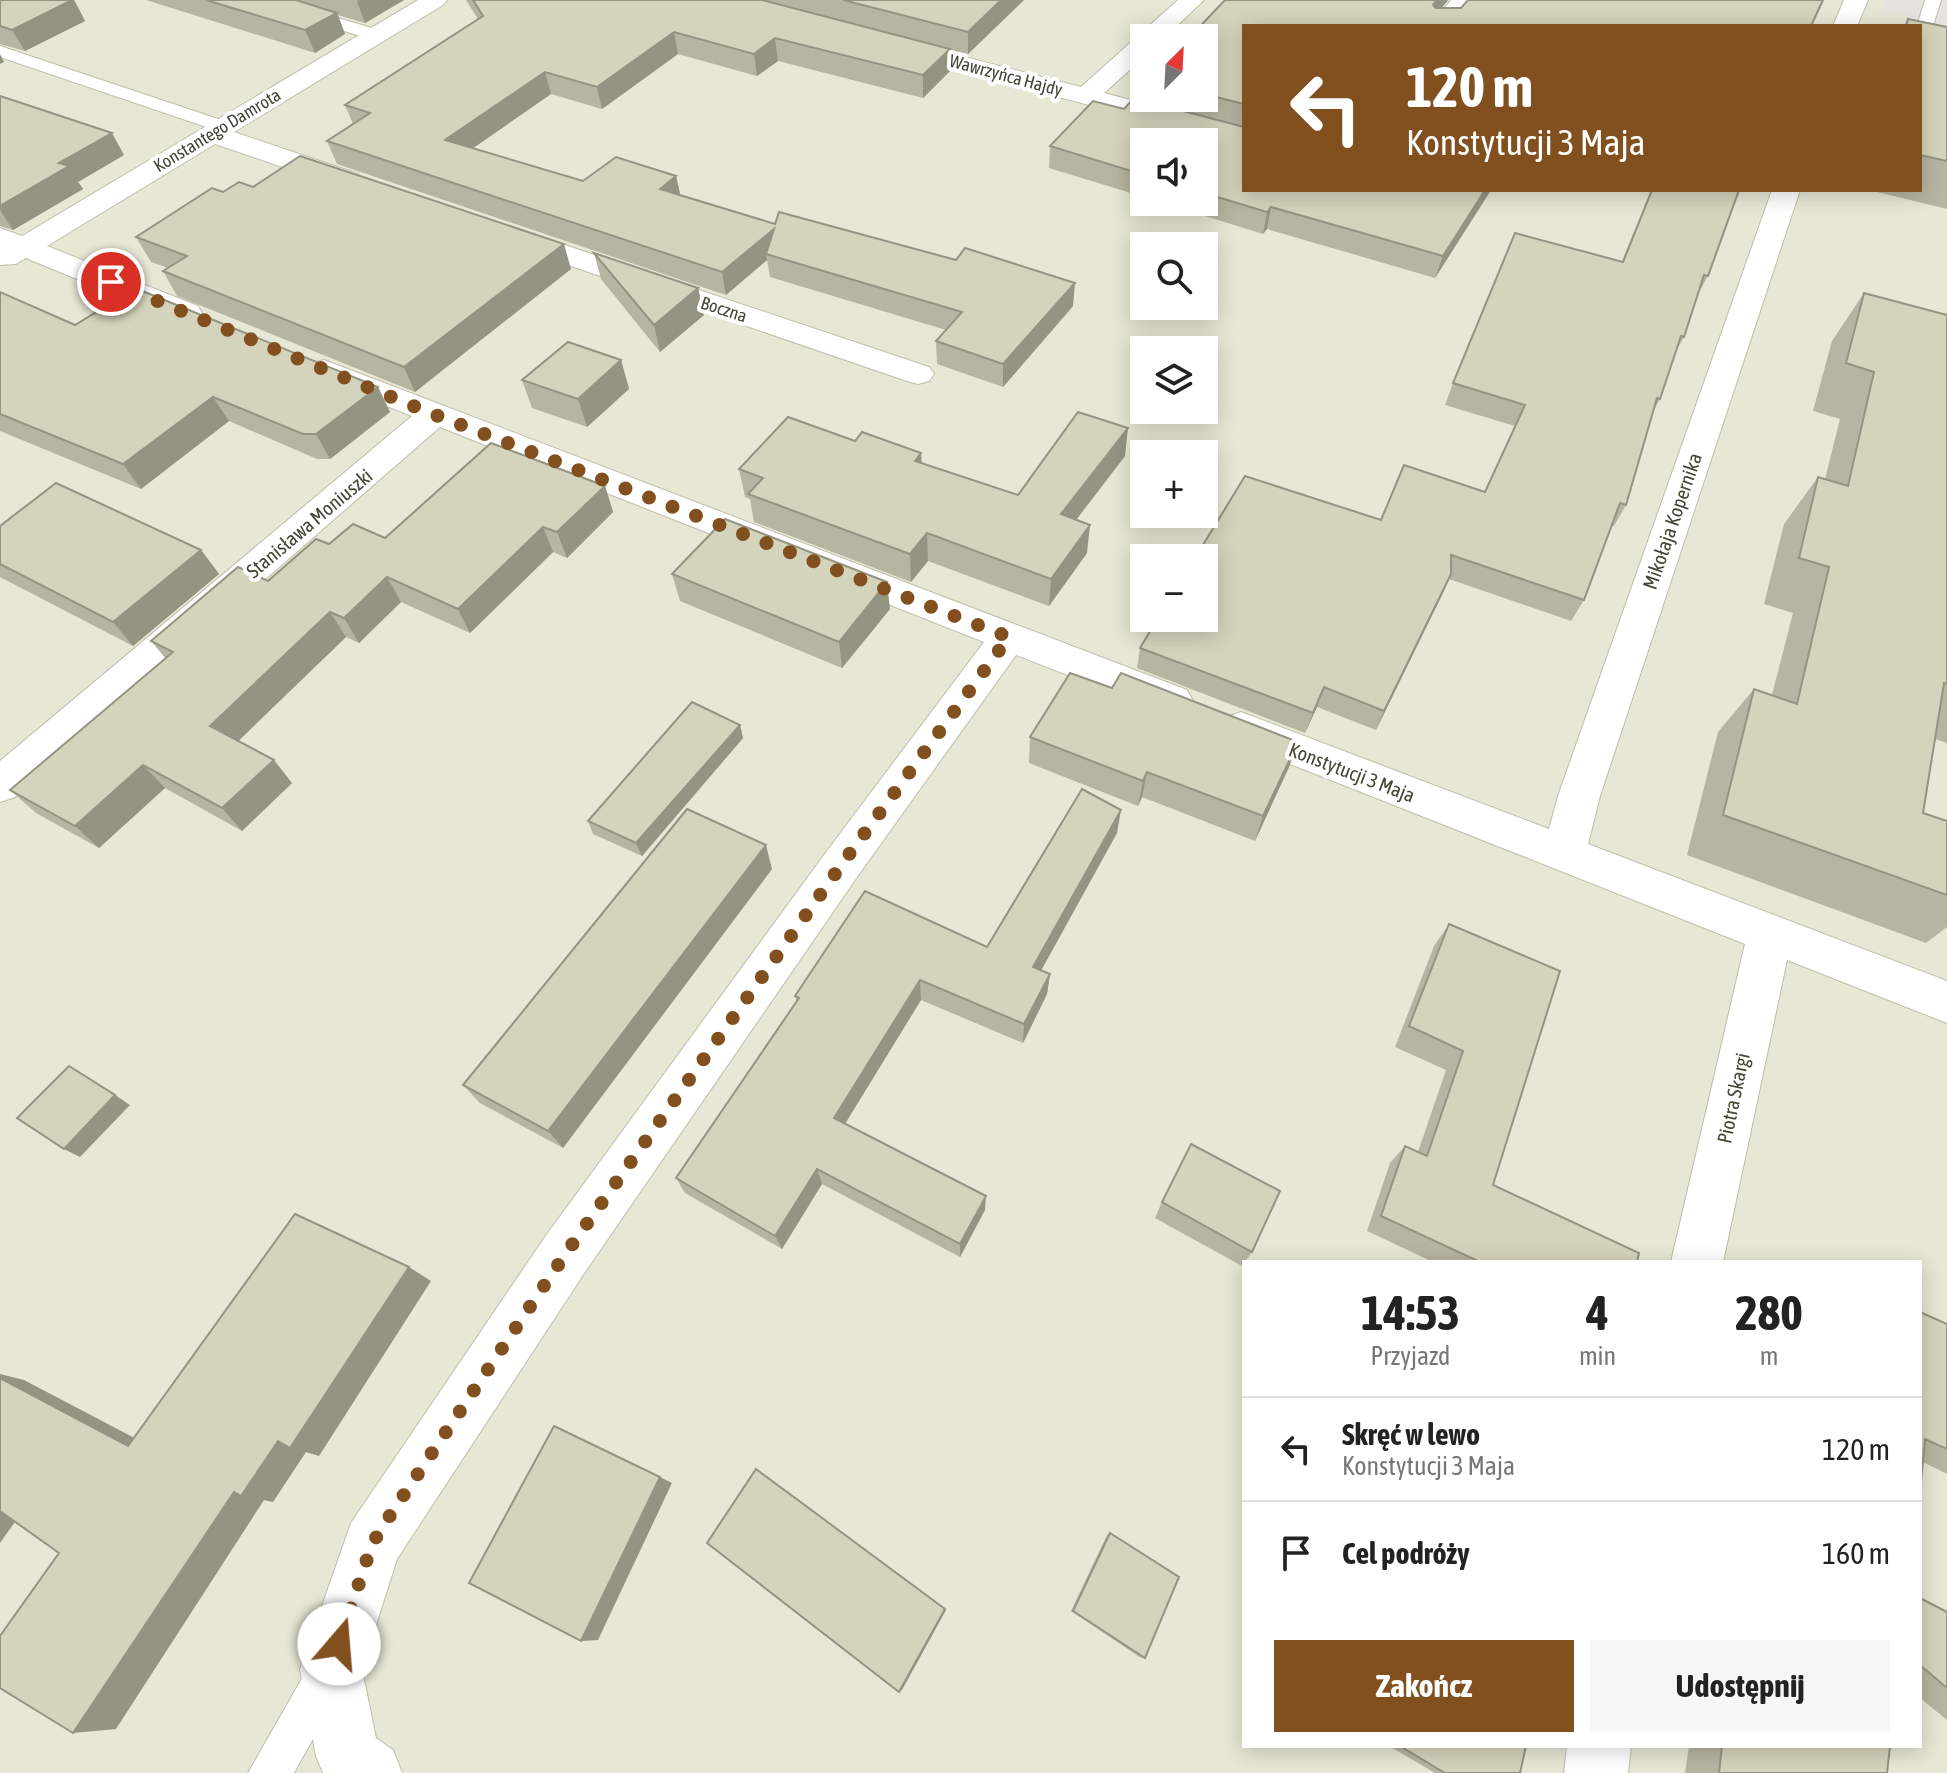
<!DOCTYPE html>
<html lang="pl">
<meta charset="utf-8">
<style>
:root{--surface:#fff;--page:#f6f6f6;--text:#222;--muted:#767676;--line:#e0e0e0;--accent:#824f1e}
body{margin:0;font-family:"Asap Condensed",sans-serif;background:var(--page);color:var(--text);height:100vh;display:flex;flex-direction:column;font-size:30px;white-space:nowrap}
*{box-sizing:border-box;margin:0}
p{font-size:26px;color:var(--muted)}
.icon{flex:none;width:44px;height:44px;fill:none;stroke:currentColor;stroke-width:2;stroke-linecap:round;stroke-linejoin:round}
.map{position:relative;flex:1;overflow:hidden}
.side{position:absolute;left:1242px;top:1260px;width:680px;height:488px;display:flex;flex-direction:column;background:var(--surface);border-radius:0px;box-shadow:0 4px 20px #0003}
.side>*{flex:none}
.hud{position:absolute;left:1242px;top:24px;width:680px;height:168px;border-radius:0px;box-shadow:0 4px 20px #0003;background:#824f1e;color:#fff;overflow:hidden}
.needle{width:52px;rotate:24deg}
.buttons{position:absolute;left:1130px;top:24px;display:grid;gap:16px}
.buttons a{display:grid;place-items:center;width:88px;height:88px;border-radius:0px;background:var(--surface);box-shadow:0 4px 20px #0003;font-size:40px}
.pin{position:absolute;display:grid;place-items:center;width:68px;height:68px;color:#fff;margin:-34px;border:4px solid #fff;border-radius:50%;box-shadow:0 2px 8px #0007}
.me{position:absolute;width:88px;margin:-44px;rotate:18deg;stroke-linejoin:round;filter:drop-shadow(0 0 6px #0008)}
.turn{display:flex;align-items:center;gap:28px;height:168px;padding:0 32px;font-size:36px}
.turn .icon{width:104px;height:104px;stroke-width:2.5}
.turn b{display:block;font-size:56px;line-height:68px}
.eta{display:flex;justify-content:space-evenly;align-items:center;height:136px;text-align:center}
.eta b{font-size:48px;font-weight:700;line-height:56px}
.cta{display:flex;gap:16px;margin-top:auto;padding:16px 32px}
.cta a{flex:1;height:92px;border-radius:0px;background:var(--accent);color:#fff;font-size:32px;font-weight:700;line-height:92px;text-align:center}
.cta a+a{background:var(--page);color:var(--text)}
ul{padding:0;list-style:none}
li{display:flex;align-items:center;gap:24px;height:104px;padding:0 32px;border-top:2px solid var(--line)}
li div{flex:1}
li b{display:block;font-size:30px}
li em{font-style:normal}
.map>svg:first-child{display:block}
.residential{fill:#e6e7d4;fill-rule:evenodd}
.parking{fill:#e4e3de}
.lines{fill:none;stroke-linecap:round;stroke-linejoin:round}
.service-casing{stroke:#bebea9;stroke-width:2}
.minor-casing{stroke:#bebea9;stroke-width:2}
.service{fill:#fff;fill-rule:evenodd}
.minor{fill:#fff;fill-rule:evenodd}
.wall{fill:#b6b5a1}
.shaded-wall{fill:#949483}
.building{fill:#d4d3bb;stroke:#949483;stroke-width:2}
.route{stroke:#824f1e;stroke-width:14;stroke-dasharray:0 25.2}
.labels{text-anchor:middle;dominant-baseline:central;stroke-width:8;stroke-linejoin:round;paint-order:stroke}
.far-street-label{font-size:18px;fill:#454535;stroke:#fff}
.street-label{font-size:20px;fill:#454535;stroke:#fff}
</style>
<div class="map">
<svg width="1947" height="1773" viewBox="0 0 1947 1773">
<rect width="100%" height="100%" fill="#f2f3e6"/>
<path class="residential" d="M 0,0 L 1947,0 L 1947,1773 L 0,1773 ZM 1244,26 L 1920,26 L 1920,190 L 1244,190 ZM 1144,38 L 1204,38 L 1204,98 L 1144,98 ZM 1144,142 L 1204,142 L 1204,202 L 1144,202 ZM 1144,246 L 1204,246 L 1204,306 L 1144,306 ZM 1144,350 L 1204,350 L 1204,410 L 1144,410 ZM 1144,454 L 1204,454 L 1204,514 L 1144,514 ZM 1144,558 L 1204,558 L 1204,618 L 1144,618 ZM 1244,1262 L 1920,1262 L 1920,1746 L 1244,1746 Z"/>
<path class="parking" d="M 1886,0 L 1947,0 L 1947,57 L 1920,26 L 1892,26 L 1893,23 L 1903,24 L 1906,16 L 1883,11 Z"/>
<g class="lines">
<g class="service-casing">
<g id="service">
<path d="M 252,0 L 277,0 L 382,31 L 384,35 L 382,39 L 370,39 L 254,3 Z"/>
<path d="M 1925,0 L 1941,0 L 1928,42 L 1920,47 L 1920,26 L 1917,26 Z"/>
<path d="M 0,46 L 230,123 L 233,127 L 224,132 L 218,131 L 0,57 Z"/>
<path d="M 328,1653 L 343,1659 L 349,1674 L 294,1773 L 248,1773 L 313,1659 Z"/>
</g>
</g>
<g class="minor-casing">
<g id="minor">
<path d="M 418,0 L 447,0 L 443,5 L 234,132 L 358,174 L 362,180 L 358,186 L 348,188 L 338,186 L 215,144 L 47,246 L 198,306 L 202,313 L 198,320 L 187,322 L 176,320 L 26,258 L 16,264 L 0,265 L 0,228 L 22,236 Z"/>
<path d="M 1178,0 L 1204,0 L 1164,38 L 1144,38 L 1144,57 L 1104,93 L 1244,130 L 1244,146 L 885,51 L 882,46 L 885,41 L 894,39 L 1081,87 Z"/>
<path d="M 1451,0 L 1475,0 L 1455,26 L 1430,26 Z"/>
<path d="M 1844,0 L 1868,0 L 1857,26 L 1833,26 Z"/>
<path d="M 1772,190 L 1800,190 L 1600,796 L 1588,844 L 1947,981 L 1947,1023 L 1787,960 L 1723,1262 L 1671,1262 L 1745,944 L 1227,739 L 1221,728 L 1227,717 L 1241,712 L 1549,829 L 1558,796 Z"/>
<path d="M 511,227 L 929,367 L 934,374 L 929,381 L 918,384 L 907,381 L 501,242 L 496,236 L 501,230 Z"/>
<path d="M 324,360 L 1187,690 L 1193,701 L 1187,712 L 1173,716 L 1016,655 L 857,877 L 583,1275 L 397,1559 L 362,1669 L 376,1738 L 393,1750 L 402,1773 L 323,1773 L 316,1756 L 300,1669 L 351,1523 L 545,1237 L 827,851 L 984,642 L 440,427 L 15,797 L 0,802 L 0,761 L 412,416 L 313,377 L 308,370 L 313,363 Z"/>
<path d="M 1567,1746 L 1631,1746 L 1628,1773 L 1564,1773 Z"/>
</g>
</g>
<use href="#service" class="service"/>
<use href="#minor" class="minor"/>
</g>
<g class="wall">
<path d="M 0,0 L 74,0 L 85,21 L 25,51 L 0,44 Z"/>
<path d="M 146,0 L 404,0 L 365,23 L 338,15 L 345,34 L 315,53 Z"/>
<path d="M 466,0 L 1024,0 L 968,54 L 950,50 L 950,71 L 923,98 L 778,61 L 757,76 L 678,54 L 602,109 L 551,94 L 473,148 L 583,181 L 676,176 L 680,195 L 775,224 L 1073,306 L 1003,387 L 937,364 L 936,341 L 946,330 L 770,277 L 767,260 L 726,295 L 337,164 L 327,141 L 353,124 L 345,105 L 478,19 Z"/>
<path d="M 1225,0 L 1448,0 L 1442,8 L 1461,8 L 1468,0 L 1823,0 L 1811,26 L 1244,26 L 1244,190 L 1491,190 L 1435,278 L 1267,229 L 1263,234 L 1160,202 L 1204,202 L 1204,142 L 1144,142 L 1144,197 L 1049,168 L 1050,146 L 1093,101 L 1124,109 L 1134,98 L 1148,101 L 1148,98 L 1204,98 L 1204,38 L 1189,38 Z"/>
<path d="M 1908,19 L 1947,27 L 1947,209 L 1869,190 L 1920,190 L 1920,26 L 1904,26 Z"/>
<path d="M 0,96 L 124,155 L 78,182 L 83,189 L 13,230 L 0,226 Z"/>
<path d="M 253,187 L 571,269 L 415,392 L 177,296 L 163,271 L 168,268 L 151,262 L 136,237 L 223,192 Z"/>
<path d="M 1651,190 L 1739,190 L 1708,276 L 1697,296 L 1684,337 L 1676,351 L 1660,399 L 1654,410 L 1626,505 L 1614,526 L 1612,526 L 1584,600 L 1571,621 L 1449,579 L 1376,730 L 1317,707 L 1305,733 L 1137,668 L 1140,648 L 1381,520 L 1485,492 L 1515,426 L 1445,405 L 1453,383 L 1622,261 Z"/>
<path d="M 594,253 L 698,288 L 704,315 L 660,352 L 601,279 Z"/>
<path d="M 0,292 L 75,325 L 378,387 L 390,412 L 330,459 L 317,459 L 229,421 L 141,489 L 0,431 Z"/>
<path d="M 1864,293 L 1946,314 L 1947,313 L 1947,743 L 1935,739 L 1923,813 L 1947,821 L 1947,927 L 1926,943 L 1687,855 L 1718,732 L 1754,689 L 1772,695 L 1793,613 L 1764,604 L 1784,524 L 1818,477 L 1825,479 L 1840,419 L 1813,411 L 1832,341 Z"/>
<path d="M 621,360 L 629,389 L 587,427 L 532,408 L 522,380 Z"/>
<path d="M 1125,456 L 1076,520 L 1087,553 L 1049,606 L 928,561 L 911,582 L 754,522 L 750,499 L 745,497 L 739,469 L 922,463 L 1018,495 Z"/>
<path d="M 605,486 L 613,512 L 567,558 L 553,552 L 470,633 L 401,602 L 359,643 L 346,637 L 238,741 L 292,783 L 242,831 L 165,788 L 99,848 L 36,813 L 10,790 L 166,659 L 151,641 L 268,581 L 329,544 L 385,538 Z"/>
<path d="M 0,526 L 201,550 L 219,574 L 133,646 L 0,577 Z"/>
<path d="M 672,574 L 890,609 L 842,668 L 680,601 Z"/>
<path d="M 1112,688 L 1298,742 L 1289,767 L 1255,841 L 1142,797 L 1138,806 L 1029,763 L 1030,737 Z"/>
<path d="M 740,725 L 743,738 L 642,856 L 593,834 L 588,821 Z"/>
<path d="M 1117,833 L 1041,970 L 1050,974 L 1047,994 L 1023,1043 L 921,1000 L 845,1124 L 985,1210 L 960,1257 L 822,1184 L 782,1249 L 685,1193 L 676,1178 L 797,1002 L 795,996 L 987,947 Z"/>
<path d="M 772,869 L 563,1148 L 480,1103 L 463,1085 Z"/>
<path d="M 1449,924 L 1493,1185 L 1637,1262 L 1433,1262 L 1367,1231 L 1390,1163 L 1405,1146 L 1418,1152 L 1446,1070 L 1395,1047 L 1434,946 Z"/>
<path d="M 1162,1202 L 1252,1252 L 1242,1266 L 1155,1218 Z"/>
<path d="M 1920,1312 L 1947,1324 L 1947,1474 L 1923,1462 Z"/>
<path d="M 1110,1533 L 1145,1658 L 1141,1658 L 1071,1611 L 1107,1535 Z"/>
<path d="M 1920,1598 L 1947,1612 L 1947,1720 L 1920,1698 Z"/>
<path d="M 1389,1746 L 1526,1746 L 1520,1773 L 1435,1773 Z"/>
<path d="M 1689,1746 L 1890,1746 L 1887,1773 L 1685,1773 Z"/>
</g>
<g class="shaded-wall">
<path d="M 72,0 L 74,0 L 85,21 L 25,51 L 12,30 Z"/>
<path d="M 359,0 L 404,0 L 365,23 L 357,1 Z"/>
<path d="M 1001,0 L 1024,0 L 968,54 L 968,32 Z"/>
<path d="M 1437,0 L 1448,0 L 1427,26 L 1433,5 Z"/>
<path d="M 337,13 L 345,34 L 315,53 L 305,30 Z"/>
<path d="M 674,32 L 678,54 L 602,109 L 597,87 Z"/>
<path d="M 775,38 L 778,61 L 757,76 L 754,54 Z"/>
<path d="M 950,49 L 950,71 L 923,98 L 923,75 Z"/>
<path d="M 0,54 L 4,62 L 0,64 Z"/>
<path d="M 545,72 L 551,94 L 453,162 L 445,140 Z"/>
<path d="M 112,133 L 124,155 L 78,182 L 83,189 L 13,230 L 0,210 L 0,206 L 59,163 Z"/>
<path d="M 676,176 L 681,198 L 660,189 Z"/>
<path d="M 1485,190 L 1491,190 L 1435,278 L 1443,256 Z"/>
<path d="M 1271,207 L 1267,229 L 1263,234 L 1267,212 Z"/>
<path d="M 774,229 L 766,254 L 767,260 L 726,295 L 722,272 Z"/>
<path d="M 564,244 L 571,269 L 415,392 L 404,367 Z"/>
<path d="M 1075,283 L 1073,306 L 1003,387 L 1003,364 Z"/>
<path d="M 698,288 L 704,315 L 660,352 L 654,325 Z"/>
<path d="M 621,360 L 629,389 L 587,427 L 578,399 Z"/>
<path d="M 378,387 L 390,412 L 330,459 L 316,434 Z"/>
<path d="M 213,397 L 229,421 L 141,489 L 123,464 Z"/>
<path d="M 1128,428 L 1125,456 L 1059,542 L 1061,514 Z"/>
<path d="M 921,453 L 923,482 L 915,461 Z"/>
<path d="M 605,486 L 613,512 L 567,558 L 557,532 Z"/>
<path d="M 1090,525 L 1087,553 L 1049,606 L 1051,579 Z"/>
<path d="M 543,527 L 553,552 L 470,633 L 458,609 Z"/>
<path d="M 927,533 L 928,561 L 911,582 L 910,554 Z"/>
<path d="M 201,550 L 219,574 L 133,646 L 113,622 Z"/>
<path d="M 1451,574 L 1442,595 L 1376,730 L 1384,711 Z"/>
<path d="M 387,577 L 401,602 L 359,643 L 344,618 Z"/>
<path d="M 887,582 L 890,609 L 842,668 L 839,642 Z"/>
<path d="M 330,612 L 346,637 L 230,749 L 210,726 Z"/>
<path d="M 1324,687 L 1317,707 L 1305,733 L 1313,713 Z"/>
<path d="M 740,725 L 743,738 L 642,856 L 636,843 Z"/>
<path d="M 1298,742 L 1289,767 L 1255,841 L 1263,816 Z"/>
<path d="M 274,760 L 292,783 L 242,831 L 222,808 Z"/>
<path d="M 143,765 L 165,788 L 99,848 L 75,826 Z"/>
<path d="M 1147,772 L 1142,797 L 1138,806 L 1143,781 Z"/>
<path d="M 1121,810 L 1117,833 L 1032,987 L 1033,967 Z"/>
<path d="M 766,845 L 772,869 L 563,1148 L 548,1131 Z"/>
<path d="M 1050,974 L 1047,994 L 1023,1043 L 1024,1024 Z"/>
<path d="M 920,980 L 921,1000 L 838,1135 L 834,1118 Z"/>
<path d="M 115,1095 L 130,1105 L 80,1157 L 64,1149 Z"/>
<path d="M 817,1169 L 822,1184 L 782,1249 L 775,1236 Z"/>
<path d="M 986,1196 L 985,1210 L 960,1257 L 960,1244 Z"/>
<path d="M 409,1267 L 431,1281 L 319,1456 L 306,1452 L 273,1502 L 264,1500 L 116,1729 L 73,1733 L 234,1492 L 278,1441 Z"/>
<path d="M 0,1374 L 24,1380 L 165,1454 L 128,1446 L 0,1378 Z"/>
<path d="M 660,1477 L 672,1483 L 598,1640 L 581,1641 Z"/>
<path d="M 0,1501 L 27,1505 L 0,1543 Z"/>
<path d="M 945,1609 L 946,1610 L 902,1690 L 899,1692 Z"/>
</g>
<g class="building">
<path d="M 0,0 L 72,0 L 12,30 L 0,26 Z"/>
<path d="M 206,0 L 296,0 L 337,13 L 305,30 Z"/>
<path d="M 473,0 L 762,0 L 950,49 L 923,75 L 775,38 L 754,54 L 674,32 L 597,87 L 545,72 L 445,140 L 583,181 L 616,157 L 676,176 L 660,189 L 775,224 L 779,212 L 956,260 L 965,248 L 1075,283 L 1003,364 L 936,341 L 962,312 L 766,254 L 774,229 L 722,272 L 327,141 L 370,113 L 345,105 L 483,16 Z"/>
<path d="M 843,0 L 1001,0 L 968,32 Z"/>
<path d="M 1225,0 L 1437,0 L 1433,5 L 1436,8 L 1461,8 L 1468,0 L 1823,0 L 1811,26 L 1244,26 L 1244,104 L 1204,94 L 1204,38 L 1189,38 Z"/>
<path d="M 1908,19 L 1947,27 L 1947,161 L 1920,155 L 1920,26 L 1906,26 Z"/>
<path d="M 0,96 L 112,133 L 59,163 L 69,166 L 0,206 Z"/>
<path d="M 1134,98 L 1244,127 L 1244,190 L 1485,190 L 1443,256 L 1271,207 L 1267,212 L 1204,193 L 1204,142 L 1144,142 L 1144,175 L 1050,146 L 1093,101 L 1124,109 Z"/>
<path d="M 300,156 L 564,244 L 404,367 L 163,271 L 187,256 L 136,237 L 212,188 L 223,192 L 239,182 L 253,187 Z"/>
<path d="M 1652,190 L 1739,190 L 1708,276 L 1704,275 L 1684,337 L 1681,336 L 1660,399 L 1657,398 L 1626,505 L 1620,503 L 1584,600 L 1451,555 L 1451,574 L 1384,711 L 1324,687 L 1313,713 L 1140,648 L 1158,618 L 1204,618 L 1204,558 L 1195,558 L 1245,476 L 1381,520 L 1404,465 L 1485,492 L 1525,405 L 1453,383 L 1515,233 L 1623,262 Z"/>
<path d="M 594,253 L 698,288 L 654,325 Z"/>
<path d="M 135,288 L 378,387 L 316,434 L 303,434 L 213,397 L 123,464 L 0,414 L 0,292 L 75,325 Z"/>
<path d="M 1864,293 L 1947,315 L 1947,684 L 1944,683 L 1923,813 L 1947,821 L 1947,895 L 1723,815 L 1754,689 L 1797,704 L 1829,567 L 1799,558 L 1818,477 L 1848,486 L 1874,372 L 1846,363 Z"/>
<path d="M 568,342 L 621,360 L 578,399 L 522,380 Z"/>
<path d="M 1078,412 L 1128,428 L 1061,514 L 1090,525 L 1051,579 L 927,533 L 910,554 L 748,494 L 763,478 L 739,469 L 788,417 L 855,441 L 862,432 L 921,453 L 915,461 L 1018,495 Z"/>
<path d="M 491,443 L 605,486 L 557,532 L 543,527 L 458,609 L 387,577 L 344,618 L 330,612 L 210,726 L 274,760 L 222,808 L 143,765 L 75,826 L 10,790 L 173,652 L 151,641 L 238,567 L 268,581 L 316,539 L 329,544 L 353,524 L 385,538 Z"/>
<path d="M 56,483 L 201,550 L 113,622 L 0,564 L 0,526 Z"/>
<path d="M 725,519 L 887,582 L 839,642 L 672,574 Z"/>
<path d="M 1070,673 L 1112,688 L 1121,673 L 1298,742 L 1263,816 L 1147,772 L 1143,781 L 1030,737 Z"/>
<path d="M 692,702 L 740,725 L 636,843 L 588,821 Z"/>
<path d="M 1082,789 L 1121,810 L 1033,967 L 1050,974 L 1024,1024 L 920,980 L 834,1118 L 986,1196 L 960,1244 L 817,1169 L 775,1236 L 676,1178 L 799,998 L 795,996 L 865,891 L 987,947 Z"/>
<path d="M 687,809 L 766,845 L 548,1131 L 463,1085 Z"/>
<path d="M 1449,924 L 1560,971 L 1493,1185 L 1639,1253 L 1637,1262 L 1480,1262 L 1381,1216 L 1405,1146 L 1427,1156 L 1463,1051 L 1409,1026 Z"/>
<path d="M 69,1066 L 115,1095 L 64,1149 L 17,1118 Z"/>
<path d="M 1191,1144 L 1280,1191 L 1252,1252 L 1162,1202 Z"/>
<path d="M 295,1214 L 409,1267 L 290,1448 L 278,1441 L 241,1496 L 234,1492 L 73,1733 L 0,1688 L 0,1636 L 59,1553 L 0,1511 L 0,1378 L 128,1446 Z"/>
<path d="M 1920,1312 L 1947,1324 L 1947,1449 L 1925,1439 L 1920,1493 Z"/>
<path d="M 554,1426 L 660,1477 L 581,1641 L 469,1583 Z"/>
<path d="M 756,1469 L 945,1609 L 899,1692 L 707,1543 Z"/>
<path d="M 1110,1533 L 1179,1577 L 1145,1658 L 1073,1611 Z"/>
<path d="M 1920,1598 L 1947,1612 L 1947,1688 L 1920,1665 Z"/>
<path d="M 1400,1746 L 1526,1746 L 1520,1773 L 1445,1773 Z"/>
<path d="M 1722,1746 L 1890,1746 L 1887,1773 L 1719,1773 Z"/>
</g>
<g class="lines">
<path class="route" d="M 111,282 L 433,414 L 1009,637 L 842,864 L 564,1256 L 389,1517 L 372,1544 L 339,1644"/>
</g>
<g class="labels">
<g class="far-street-label">
<text transform="translate(1006 75) rotate(15)">Wawrzyńca Hajdy</text>
<text transform="translate(217 130) rotate(-31)">Konstantego Damrota</text>
<text transform="translate(724 309) rotate(18)">Boczna</text>
</g>
<g class="street-label">
<text transform="translate(1672 521) rotate(-71)">Mikołaja Kopernika</text>
<text transform="translate(309 523) rotate(-40)">Stanisława Moniuszki</text>
<text transform="translate(1352 772) rotate(21)">Konstytucji 3 Maja</text>
<text transform="translate(1733 1098) rotate(-78)">Piotra Skargi</text>
</g>
</g>
</svg>
<div class="buttons">
<a><svg class="needle" viewBox="-14 -14 28 28"><path d="M0-13l5 13h-10z" fill="#e53935"/><path d="M0 13l5-13h-10z" fill="#767676"/></svg></a>
<a><svg class="icon" aria-label="sound" viewBox="0 0 24 24"><path d="M4 9h4l5-4v14l-5-4H4zM17 9q2 3 0 6"/></svg></a>
<a><svg class="icon" aria-label="search" viewBox="0 0 24 24"><circle cx="10" cy="10" r="6"/><path d="M15 15l6 6"/></svg></a>
<a><svg class="icon" aria-label="layers" viewBox="0 0 24 24"><path d="M12 4l9 5-9 5-9-5zM3 14l9 5 9-5"/></svg></a>
<a>+</a>
<a>−</a>
</div>
<div class="pin" style="left:111px;top:282px;background:#d93025"><svg class="icon" aria-label="arrive" viewBox="0 0 24 24"><path d="M6 21V4h12l-3 4 3 4H6"/></svg></div>
<svg class="me" style="left:339px;top:1644px" viewBox="-20 -20 40 40"><circle r="19" fill="#fff"/><path d="M0-13L10 11 0 6-10 11z" fill="#824f1e"/></svg>
<div class="hud">
<div class="turn"><svg class="icon" aria-label="left" viewBox="0 0 24 24"><path d="M17 20v-9H6M10 6l-5 5 5 5"/></svg><div><b>120 m</b>Konstytucji 3 Maja</div></div>
</div>
<section class="side">
<div class="eta">
<div><b>14:53</b><p>Przyjazd</p></div>
<div><b>4</b><p>min</p></div>
<div><b>280</b><p>m</p></div>
</div>
<ul>
<li><svg class="icon" aria-label="left" viewBox="0 0 24 24"><path d="M17 20v-9H6M10 6l-5 5 5 5"/></svg><div><b>Skręć w lewo</b><p>Konstytucji 3 Maja</p></div><em>120 m</em></li>
<li><svg class="icon" aria-label="arrive" viewBox="0 0 24 24"><path d="M6 21V4h12l-3 4 3 4H6"/></svg><div><b>Cel podróży</b></div><em>160 m</em></li>
</ul>
<div class="cta"><a>Zakończ</a><a>Udostępnij</a></div>
</section>
</div>
